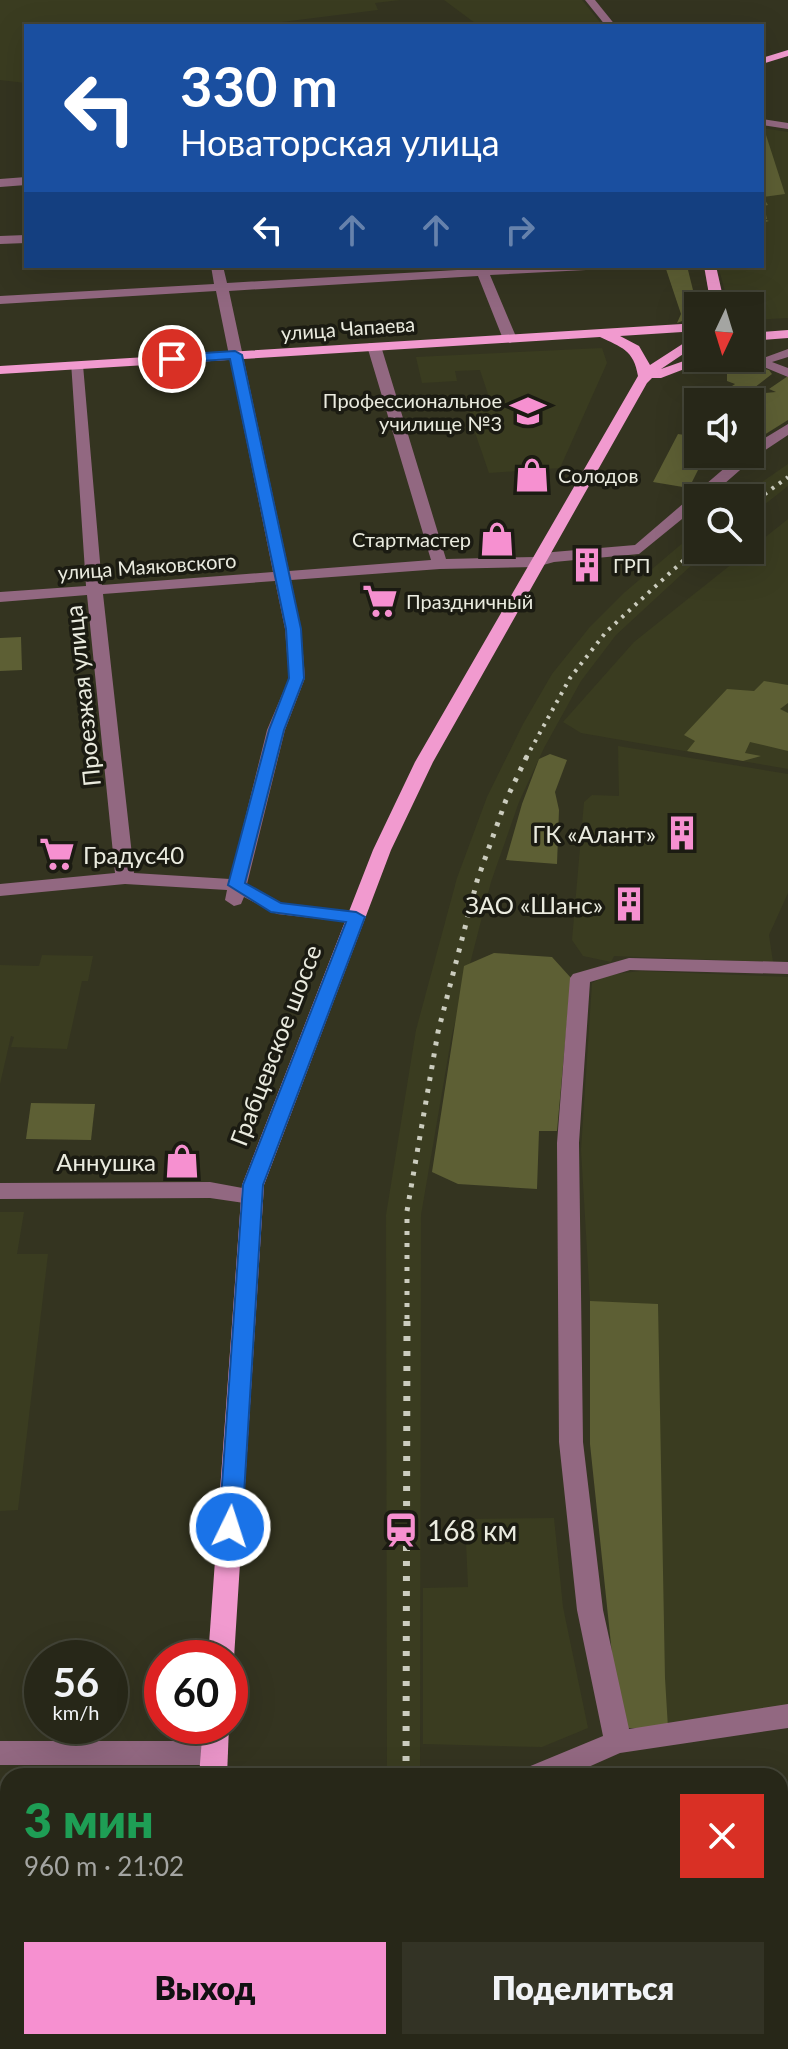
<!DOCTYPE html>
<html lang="ru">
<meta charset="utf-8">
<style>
:root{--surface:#272718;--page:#333325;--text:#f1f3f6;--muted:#a4a5a2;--line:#434437;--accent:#f690d0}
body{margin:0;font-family:Lato,sans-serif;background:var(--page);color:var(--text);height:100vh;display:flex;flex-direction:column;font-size:30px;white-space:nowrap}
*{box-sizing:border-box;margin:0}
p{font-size:26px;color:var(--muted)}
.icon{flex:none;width:44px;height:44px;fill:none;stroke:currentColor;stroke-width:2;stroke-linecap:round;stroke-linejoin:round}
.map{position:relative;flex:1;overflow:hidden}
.drawer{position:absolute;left:0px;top:1768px;width:788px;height:282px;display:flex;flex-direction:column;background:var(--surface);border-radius:24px 24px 0 0;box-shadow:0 8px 32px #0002,0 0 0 2px var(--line)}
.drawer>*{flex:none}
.guide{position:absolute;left:24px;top:24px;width:740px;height:244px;border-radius:0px;box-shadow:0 8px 32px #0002,0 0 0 2px var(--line);background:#1a4fa0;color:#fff;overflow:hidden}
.needle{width:52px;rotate:184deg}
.buttons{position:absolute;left:684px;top:292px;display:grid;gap:16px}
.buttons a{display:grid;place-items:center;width:80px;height:80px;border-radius:0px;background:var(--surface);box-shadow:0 8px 32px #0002,0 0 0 2px var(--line);font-size:40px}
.speed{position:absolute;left:24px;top:1640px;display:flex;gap:16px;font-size:40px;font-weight:700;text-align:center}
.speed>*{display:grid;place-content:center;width:104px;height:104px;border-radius:50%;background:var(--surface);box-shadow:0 8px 32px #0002,0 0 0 2px var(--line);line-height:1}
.speed small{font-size:20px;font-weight:400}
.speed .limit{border:12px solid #d22;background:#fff;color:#111}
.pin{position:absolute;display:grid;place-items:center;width:68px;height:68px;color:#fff;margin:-34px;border:4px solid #fff;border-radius:50%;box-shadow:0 2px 8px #0007}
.me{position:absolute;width:88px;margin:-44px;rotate:4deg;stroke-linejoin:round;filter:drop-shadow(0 0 6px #0008)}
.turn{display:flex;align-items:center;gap:28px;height:168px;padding:0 24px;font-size:36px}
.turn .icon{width:104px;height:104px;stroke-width:2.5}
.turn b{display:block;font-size:56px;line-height:68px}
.lanes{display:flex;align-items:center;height:76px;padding:0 24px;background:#0003;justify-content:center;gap:40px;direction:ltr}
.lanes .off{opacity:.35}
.round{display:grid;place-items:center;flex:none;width:84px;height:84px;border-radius:0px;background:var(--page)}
.overview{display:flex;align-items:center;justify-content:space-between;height:136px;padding:0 24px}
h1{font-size:48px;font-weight:800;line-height:60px;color:#1e9e55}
.cta{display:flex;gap:16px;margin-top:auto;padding:16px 24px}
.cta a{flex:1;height:92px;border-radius:0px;background:var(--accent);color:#111;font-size:32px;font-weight:800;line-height:92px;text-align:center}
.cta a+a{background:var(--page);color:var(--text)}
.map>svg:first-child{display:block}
.built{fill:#3a3c20}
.green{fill:#5d5f34}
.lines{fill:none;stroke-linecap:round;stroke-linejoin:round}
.minor{fill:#926881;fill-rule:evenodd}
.major{fill:#f19acf;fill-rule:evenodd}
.rail-far2{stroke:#cbccbe;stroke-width:4;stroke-dasharray:3 6;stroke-linecap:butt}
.rail-far1{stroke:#cbccbe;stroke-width:5;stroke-dasharray:4 8;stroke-linecap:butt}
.rail{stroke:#cbccbe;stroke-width:7;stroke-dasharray:5 10;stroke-linecap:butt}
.route{fill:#1a73e8;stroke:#114b97;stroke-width:2}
.labels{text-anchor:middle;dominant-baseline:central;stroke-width:7;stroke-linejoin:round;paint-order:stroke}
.far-street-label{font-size:20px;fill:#eaebdf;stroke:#1b1b12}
.far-poi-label{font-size:20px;fill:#eaebdf;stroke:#1b1b12;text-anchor:start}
.street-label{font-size:24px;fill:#eaebdf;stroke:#1b1b12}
.poi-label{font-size:24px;fill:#eaebdf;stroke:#1b1b12;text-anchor:end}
.near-poi-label{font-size:28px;fill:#eaebdf;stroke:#1b1b12;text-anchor:start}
</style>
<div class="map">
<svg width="788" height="2049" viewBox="0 0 788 2049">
<rect width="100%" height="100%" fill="#343420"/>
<g class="built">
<path d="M 0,0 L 400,0 L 375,3 L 378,10 L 251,26 L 26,26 L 26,83 L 0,80 Z"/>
<path d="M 444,0 L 582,0 L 603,26 L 479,26 Z"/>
<path d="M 762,128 L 788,132 L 788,318 L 754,320 L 750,320 L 750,306 L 729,306 L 718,266 L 762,266 Z"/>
<path d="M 602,348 L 607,363 L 560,468 L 489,473 L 470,418 L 469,404 L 465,401 L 490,400 L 480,370 L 455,371 L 457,381 L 422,383 L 416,357 Z"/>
<path d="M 788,464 L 788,486 L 750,516 L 750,498 L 739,498 Z"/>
<path d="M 788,519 L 788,769 L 581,733 L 563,722 L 634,642 Z"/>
<path d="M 698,530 L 698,550 L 708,550 L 616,635 L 581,681 L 544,748 L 519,802 L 491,882 L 452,1034 L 421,1215 L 420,1776 L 387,1776 L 386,1215 L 416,1030 L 457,878 L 487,797 L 523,724 L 552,674 L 589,628 L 625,592 Z"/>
<path d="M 618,746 L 788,774 L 788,893 L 769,935 L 773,962 L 614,956 L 611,962 L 583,956 L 572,940 L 584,802 L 592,795 L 619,796 Z"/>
<path d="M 42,955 L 93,956 L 88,981 L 82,981 L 67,1049 L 11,1047 L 14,1037 L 11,1036 L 0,1084 L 0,965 L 39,966 Z"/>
<path d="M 640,971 L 788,977 L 788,1708 L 668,1728 L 590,1444 L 590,1301 L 581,1150 L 592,983 L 608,975 Z"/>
<path d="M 0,1212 L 24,1212 L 17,1254 L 48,1254 L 18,1510 L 0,1511 Z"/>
<path d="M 554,1518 L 563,1607 L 588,1728 L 542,1747 L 423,1744 L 423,1588 L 468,1587 L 465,1519 Z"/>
<path d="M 788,1944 L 788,2049 L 671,2049 L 674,2042 L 780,2042 L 780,1948 Z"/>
<path d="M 464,2042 L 624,2042 L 626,2049 L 465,2049 Z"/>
</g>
<g class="green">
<path d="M 762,132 L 766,135 L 785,194 L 763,197 L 768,205 L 764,206 L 767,219 L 764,219 L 769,221 L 762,223 Z"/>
<path d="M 665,266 L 687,266 L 698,310 L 698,315 L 677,323 L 681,314 Z"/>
<path d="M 745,364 L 769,370 L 772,374 L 746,394 L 729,388 L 735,384 L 727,381 L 727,371 Z"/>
<path d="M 788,376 L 788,420 L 761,437 L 750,438 L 749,402 L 765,393 L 776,392 L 769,389 Z"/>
<path d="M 678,434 L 698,437 L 698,454 L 706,454 L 689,488 L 653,482 Z"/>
<path d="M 21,637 L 22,670 L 0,671 L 0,638 Z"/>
<path d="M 764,681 L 788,685 L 788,703 L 780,709 L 788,713 L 788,751 L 750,742 L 745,753 L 761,756 L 743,761 L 687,751 L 695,741 L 684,735 L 727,689 L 754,691 Z"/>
<path d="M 550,754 L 567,760 L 555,792 L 559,810 L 557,864 L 506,860 L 522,804 L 539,759 Z"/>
<path d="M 494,953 L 552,957 L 571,978 L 557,1131 L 539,1131 L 537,1189 L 458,1184 L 432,1172 L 464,966 Z"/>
<path d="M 31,1103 L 95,1104 L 91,1140 L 26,1139 Z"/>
<path d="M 590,1301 L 658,1304 L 665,1678 L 668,1728 L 626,1728 L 614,1673 L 590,1444 Z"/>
</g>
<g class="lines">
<g class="minor">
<path d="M 585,0 L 595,0 L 616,26 L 606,26 Z"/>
<path d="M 762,119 L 788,123 L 788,129 L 762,125 Z"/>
<path d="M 26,177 L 26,185 L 0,187 L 0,179 Z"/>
<path d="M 26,235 L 26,243 L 0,244 L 0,236 Z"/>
<path d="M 211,266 L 223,266 L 227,283 L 475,269 L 474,266 L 592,266 L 586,270 L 490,275 L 517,339 L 510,343 L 503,339 L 478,276 L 229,291 L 289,571 L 431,560 L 367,346 L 369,343 L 381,346 L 446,559 L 535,557 L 553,552 L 635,545 L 741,454 L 750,454 L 750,447 L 788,424 L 788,435 L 755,457 L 708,498 L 698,498 L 698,506 L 639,554 L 554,562 L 536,567 L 440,569 L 291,580 L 301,629 L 305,678 L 285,730 L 247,884 L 282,903 L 363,913 L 365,917 L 356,923 L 277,914 L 244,897 L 241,904 L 234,906 L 225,900 L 227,890 L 125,884 L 0,896 L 0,884 L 115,873 L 87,595 L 0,602 L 0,592 L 86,586 L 71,362 L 83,365 L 102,585 L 273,572 L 216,291 L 0,304 L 0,296 L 214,284 ZM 275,581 L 285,629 L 289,678 L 267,730 L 230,879 L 134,873 L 103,594 Z"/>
<path d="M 788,349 L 788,357 L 772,362 L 788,368 L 788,377 L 752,362 Z"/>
<path d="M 629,958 L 788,962 L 788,974 L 630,970 L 590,982 L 579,1143 L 583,1442 L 603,1610 L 629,1729 L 788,1704 L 788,1728 L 620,1753 L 568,1776 L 524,1776 L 528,1767 L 603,1736 L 577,1610 L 559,1442 L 557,1143 L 570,978 L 573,974 Z"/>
<path d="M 210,1182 L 259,1191 L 262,1196 L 259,1201 L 251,1204 L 210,1198 L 0,1199 L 0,1183 Z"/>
<path d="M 0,1741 L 215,1741 L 225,1745 L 228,1753 L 225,1761 L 215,1765 L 0,1765 Z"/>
<rect x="0" y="1793" width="8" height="24"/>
<path d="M 625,2042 L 655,2042 L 657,2049 L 627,2049 Z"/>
</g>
<g class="major">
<path d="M 788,50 L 788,56 L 762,64 L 762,58 Z"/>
<path d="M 704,266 L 716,266 L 725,306 L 711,306 Z"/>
<path d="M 698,323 L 698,331 L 620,336 L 639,346 L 650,365 L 698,334 L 698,344 L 661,369 L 698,356 L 713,358 L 661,378 L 652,378 L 647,383 L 433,762 L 391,850 L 264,1185 L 234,1658 L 230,1666 L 230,1658 L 208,1658 L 242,1185 L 373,850 L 415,762 L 638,376 C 634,350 621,347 600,337 L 0,374 L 0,366 Z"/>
<path d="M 788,330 L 788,338 L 750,341 L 750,333 Z"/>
<path d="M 203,1726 L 229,1726 L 227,1776 L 199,1776 Z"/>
<rect x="185" y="2042" width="30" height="7"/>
</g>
<g class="rail-far2">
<path d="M 750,505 L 788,477"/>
<path d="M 526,758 L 570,678 L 606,632 L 698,547"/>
</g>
<path class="rail-far1" d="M 407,1319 L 407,1211 L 438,1032 L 477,881 L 506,800 L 527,756"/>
<g class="rail">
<path d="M 406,1776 L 407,1317"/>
<path d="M 408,2042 L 408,2049"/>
</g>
</g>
<path class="route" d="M 235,351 L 242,355 L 301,629 L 304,678 L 284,730 L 245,883 L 281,903 L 356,912 L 365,917 L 263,1185 L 242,1527 L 238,1534 L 230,1537 L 222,1534 L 219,1527 L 243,1185 L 346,922 L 271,912 L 228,885 L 269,730 L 289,678 L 286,629 L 230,359 L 172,363 L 166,359 L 172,355 Z"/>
<defs>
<g id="university-bare" transform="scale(2.76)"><path d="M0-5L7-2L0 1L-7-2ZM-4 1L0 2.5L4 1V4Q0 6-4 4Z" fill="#f690d0" stroke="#1b1b12" stroke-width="2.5" paint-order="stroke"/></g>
<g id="shop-bare" transform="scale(2.76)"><path d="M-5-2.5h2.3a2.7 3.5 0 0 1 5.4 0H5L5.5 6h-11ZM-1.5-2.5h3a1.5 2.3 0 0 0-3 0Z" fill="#f690d0" stroke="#1b1b12" stroke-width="2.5" paint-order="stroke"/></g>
<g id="building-bare" transform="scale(2.76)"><path d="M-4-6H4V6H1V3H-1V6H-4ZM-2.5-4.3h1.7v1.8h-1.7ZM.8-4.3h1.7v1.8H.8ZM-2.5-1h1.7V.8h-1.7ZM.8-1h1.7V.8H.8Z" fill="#f690d0" stroke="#1b1b12" stroke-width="2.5" paint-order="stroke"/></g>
<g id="supermarket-bare" transform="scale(2.76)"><path d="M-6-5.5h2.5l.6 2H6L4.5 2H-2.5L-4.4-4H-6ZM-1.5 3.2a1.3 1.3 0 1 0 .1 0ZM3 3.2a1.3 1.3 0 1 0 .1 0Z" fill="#f690d0" stroke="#1b1b12" stroke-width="2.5" paint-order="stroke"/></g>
<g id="station-bare" transform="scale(2.76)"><path d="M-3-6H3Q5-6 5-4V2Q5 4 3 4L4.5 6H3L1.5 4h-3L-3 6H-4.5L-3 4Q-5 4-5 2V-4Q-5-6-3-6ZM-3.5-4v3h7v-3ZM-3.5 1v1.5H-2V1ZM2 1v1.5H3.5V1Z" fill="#f690d0" stroke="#1b1b12" stroke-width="2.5" paint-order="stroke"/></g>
</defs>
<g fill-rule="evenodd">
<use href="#university-bare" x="528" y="411"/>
<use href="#shop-bare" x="532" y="475"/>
<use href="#shop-bare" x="497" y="539"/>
<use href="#building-bare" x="587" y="565"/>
<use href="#supermarket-bare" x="380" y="601"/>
<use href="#building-bare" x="682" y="833"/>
<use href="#supermarket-bare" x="57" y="854"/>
<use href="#building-bare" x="629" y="904"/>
<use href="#shop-bare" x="182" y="1161"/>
<use href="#station-bare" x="401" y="1530"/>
</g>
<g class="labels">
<g class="far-street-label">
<text transform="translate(348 328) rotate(-4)">улица Чапаева</text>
<text transform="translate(147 566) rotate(-4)">улица Маяковского</text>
</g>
<g class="far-poi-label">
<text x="502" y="400" text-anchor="end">Профессиональное<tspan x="502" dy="23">училище №3</tspan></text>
<text x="558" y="475">Солодов</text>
<text x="471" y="539" text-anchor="end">Стартмастер</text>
<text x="613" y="565">ГРП</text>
<text x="406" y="601">Праздничный</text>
</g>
<g class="street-label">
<text transform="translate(82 696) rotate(-96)">Проезжая улица</text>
<text transform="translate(275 1045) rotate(-69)">Грабцевское шоссе</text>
</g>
<g class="poi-label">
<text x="656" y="833">ГК «Алант»</text>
<text x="83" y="854" text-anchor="start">Градус40</text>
<text x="603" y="904">ЗАО «Шанс»</text>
<text x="156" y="1161">Аннушка</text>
</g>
<g class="near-poi-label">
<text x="427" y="1530">168 км</text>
</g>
</g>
</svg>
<div class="buttons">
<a><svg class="needle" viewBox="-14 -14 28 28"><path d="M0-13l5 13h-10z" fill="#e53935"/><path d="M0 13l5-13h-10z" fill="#a4a5a2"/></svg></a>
<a><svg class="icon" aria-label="sound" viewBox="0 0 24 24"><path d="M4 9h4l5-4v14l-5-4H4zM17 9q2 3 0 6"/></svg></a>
<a><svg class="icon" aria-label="search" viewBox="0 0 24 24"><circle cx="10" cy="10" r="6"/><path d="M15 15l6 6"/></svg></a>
</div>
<div class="speed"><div>56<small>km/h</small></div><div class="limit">60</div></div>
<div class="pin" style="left:172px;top:359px;background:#d93025"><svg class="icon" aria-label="arrive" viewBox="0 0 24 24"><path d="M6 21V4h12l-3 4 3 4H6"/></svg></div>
<svg class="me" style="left:230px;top:1527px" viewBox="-20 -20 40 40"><circle r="17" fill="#1a73e8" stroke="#fff" stroke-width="3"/><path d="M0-11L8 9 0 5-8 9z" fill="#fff"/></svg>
<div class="guide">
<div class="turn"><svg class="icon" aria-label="left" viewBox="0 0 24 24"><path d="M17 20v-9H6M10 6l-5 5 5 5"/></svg><div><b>330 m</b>Новаторская улица</div></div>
<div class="lanes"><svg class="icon" aria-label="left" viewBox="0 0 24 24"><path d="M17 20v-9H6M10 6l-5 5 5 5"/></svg><svg class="icon off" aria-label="ahead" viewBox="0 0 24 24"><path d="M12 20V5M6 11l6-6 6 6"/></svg><svg class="icon off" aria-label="ahead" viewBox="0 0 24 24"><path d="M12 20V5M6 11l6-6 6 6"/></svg><svg class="icon off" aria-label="right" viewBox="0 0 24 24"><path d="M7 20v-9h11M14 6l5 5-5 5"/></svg></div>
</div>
<section class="drawer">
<div class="overview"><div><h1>3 мин</h1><p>960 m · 21:02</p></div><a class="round" style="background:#d93025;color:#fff"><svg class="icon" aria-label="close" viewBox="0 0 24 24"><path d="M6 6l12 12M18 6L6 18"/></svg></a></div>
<div class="cta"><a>Выход</a><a>Поделиться</a></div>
</section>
</div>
